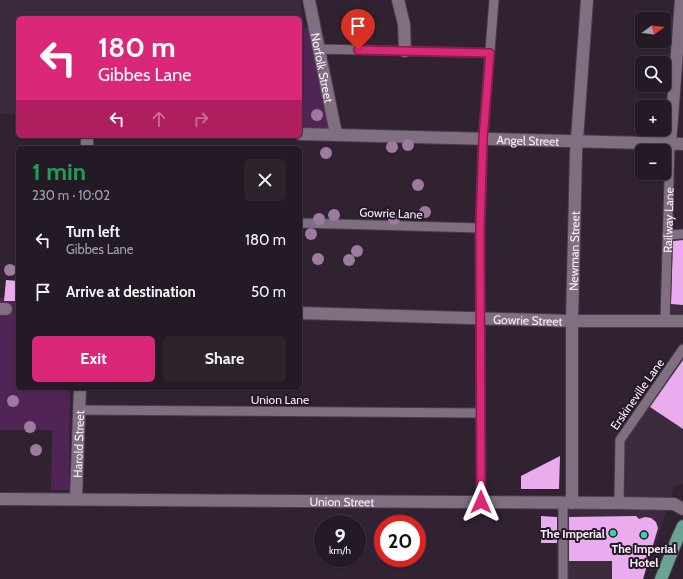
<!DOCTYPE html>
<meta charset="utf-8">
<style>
:root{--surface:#241a25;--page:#2c232d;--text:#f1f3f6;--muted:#a3a1a7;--line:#413842;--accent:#db2777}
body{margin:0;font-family:Cabin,sans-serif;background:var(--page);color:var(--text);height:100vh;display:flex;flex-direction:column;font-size:15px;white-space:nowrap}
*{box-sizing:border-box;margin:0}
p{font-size:13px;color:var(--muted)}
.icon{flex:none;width:22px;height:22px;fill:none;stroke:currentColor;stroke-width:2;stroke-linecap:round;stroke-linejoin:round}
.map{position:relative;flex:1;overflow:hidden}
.side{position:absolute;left:16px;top:146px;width:286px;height:244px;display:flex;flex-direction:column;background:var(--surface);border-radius:6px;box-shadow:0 1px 3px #0004,0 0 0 1px var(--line)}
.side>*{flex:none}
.top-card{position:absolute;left:16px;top:16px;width:286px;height:122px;border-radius:6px;box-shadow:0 1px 3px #0004,0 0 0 1px var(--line);background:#db2777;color:#fff;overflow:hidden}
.needle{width:26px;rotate:75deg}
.controls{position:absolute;left:635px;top:12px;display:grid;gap:8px}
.controls a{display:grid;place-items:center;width:36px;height:36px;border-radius:6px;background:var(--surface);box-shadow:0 1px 3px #0004,0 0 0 1px var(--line);font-size:20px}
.speed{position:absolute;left:314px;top:515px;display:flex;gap:8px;font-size:20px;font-weight:700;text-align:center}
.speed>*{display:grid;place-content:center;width:52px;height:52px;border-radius:50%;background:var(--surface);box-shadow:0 1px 3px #0004,0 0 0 1px var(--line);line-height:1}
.speed small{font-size:10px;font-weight:400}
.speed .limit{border:6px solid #d22;background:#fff;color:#111}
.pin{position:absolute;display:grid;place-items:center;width:34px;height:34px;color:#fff;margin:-41px -17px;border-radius:50% 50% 50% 0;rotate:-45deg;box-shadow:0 0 4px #0007}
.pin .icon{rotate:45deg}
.me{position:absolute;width:44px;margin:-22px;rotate:0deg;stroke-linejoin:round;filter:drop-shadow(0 0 3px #0008)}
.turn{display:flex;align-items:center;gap:14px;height:84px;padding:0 16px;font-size:18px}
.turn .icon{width:52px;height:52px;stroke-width:2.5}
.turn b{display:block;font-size:28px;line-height:34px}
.lanes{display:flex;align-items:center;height:38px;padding:0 16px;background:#0003;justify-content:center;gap:20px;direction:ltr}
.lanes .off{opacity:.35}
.round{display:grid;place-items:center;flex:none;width:42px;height:42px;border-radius:6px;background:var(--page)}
.headline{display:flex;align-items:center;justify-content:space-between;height:68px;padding:0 16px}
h1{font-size:24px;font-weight:800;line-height:30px;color:#1e9e55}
.button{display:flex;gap:8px;margin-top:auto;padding:8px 16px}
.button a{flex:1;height:46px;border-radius:6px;background:var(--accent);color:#fff;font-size:16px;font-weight:800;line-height:46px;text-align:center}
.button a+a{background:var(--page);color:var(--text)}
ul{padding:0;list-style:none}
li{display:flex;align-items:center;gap:12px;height:52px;padding:0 16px}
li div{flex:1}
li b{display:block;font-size:15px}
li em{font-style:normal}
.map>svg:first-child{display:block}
.built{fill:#3c2a3d}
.green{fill:#502454}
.building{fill:#ebacef}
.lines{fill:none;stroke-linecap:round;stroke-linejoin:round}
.lane-casing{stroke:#493d4a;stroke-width:11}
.street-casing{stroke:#493d4a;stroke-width:14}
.primary-casing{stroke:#493d4a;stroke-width:14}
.lane{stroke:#7f6f80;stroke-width:9}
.street{stroke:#7f6f80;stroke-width:12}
.primary{stroke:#6aa394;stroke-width:12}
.tree{fill:#9c7b9e}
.route-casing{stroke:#8e194d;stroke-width:10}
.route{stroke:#db2777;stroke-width:7}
.poi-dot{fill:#38d4a6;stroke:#261927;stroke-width:1.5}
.labels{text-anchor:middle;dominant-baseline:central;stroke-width:4;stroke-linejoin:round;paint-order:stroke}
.street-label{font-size:12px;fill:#f9f0fa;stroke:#261927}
.poi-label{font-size:12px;font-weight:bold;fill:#f9f0fa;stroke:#261927;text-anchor:end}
</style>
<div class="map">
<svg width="683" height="579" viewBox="0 0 683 579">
<rect width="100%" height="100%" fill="#302231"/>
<g class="built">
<path d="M 0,0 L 300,0 L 322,122 L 300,121 L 300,18 L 18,18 L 18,114 L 0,114 Z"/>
<path d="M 671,244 L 683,244 L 683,321 L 665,321 L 670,304 Z"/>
<path d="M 683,350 L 683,484 L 674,487 L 644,579 L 563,579 L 563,503 L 619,503 L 620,440 Z"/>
</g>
<g class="green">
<path d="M 309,27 L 329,129 L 300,128 L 300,28 Z"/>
<path d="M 0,297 L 18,298 L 18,388 L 70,388 L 69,490 L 51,490 L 52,430 L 0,430 Z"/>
</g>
<g class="building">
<path d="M 683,240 L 683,305 L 671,304 L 673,241 Z"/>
<path d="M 6,280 L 18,281 L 18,301 L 4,301 Z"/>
<path d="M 683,360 L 683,429 L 650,407 Z"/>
<path d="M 560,456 L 559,489 L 521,489 L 521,476 Z"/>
<path d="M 541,516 L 557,517 L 557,543 L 541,543 Z"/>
<path d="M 636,516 L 639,519 L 645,517 L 651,518 L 656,522 L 658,528 L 643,579 L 612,579 L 612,561 L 569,561 L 569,517 Z"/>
</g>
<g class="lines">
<g class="lane-casing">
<g id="lane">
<path d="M 318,49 L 490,53"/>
<path d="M 300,223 L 480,228"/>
<path d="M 667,235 L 683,234"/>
<path id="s1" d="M 665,321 L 670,144"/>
<path d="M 79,410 L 480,413"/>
<path d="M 481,502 L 480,228 L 483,139 L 494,0"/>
<path d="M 619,503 L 620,440 L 683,349"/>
<path d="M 563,579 L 563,503"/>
</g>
</g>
<g class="street-casing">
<g id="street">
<path id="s2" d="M 309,0 L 335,129 L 337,135"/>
<path d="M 398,0 L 404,24 L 405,51"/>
<path id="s3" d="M 300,134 L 683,144"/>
<path d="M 670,144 L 681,0"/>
<path d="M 87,148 L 87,136"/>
<path d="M 0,309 L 6,309"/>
<path id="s4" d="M 300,313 L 572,321 L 683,321"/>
<path id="s5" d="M 0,499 L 619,503 L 674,504 L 683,509"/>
<path id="s6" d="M 76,499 L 80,388"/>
<path id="s7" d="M 572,503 L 572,321 L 576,153 L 587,0"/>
</g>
</g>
<g class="primary-casing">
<path id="primary" d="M 661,579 L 678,537 L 683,526"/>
</g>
<use href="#lane" class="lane"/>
<use href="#street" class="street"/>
<use href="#primary" class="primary"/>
</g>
<g class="tree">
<circle cx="317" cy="115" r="6"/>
<circle cx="408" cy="145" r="6"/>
<circle cx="392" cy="147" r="6"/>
<circle cx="326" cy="153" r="6"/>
<circle cx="418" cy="185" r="6"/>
<circle cx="425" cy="212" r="6"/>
<circle cx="334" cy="215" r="6"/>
<circle cx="319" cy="219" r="6"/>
<circle cx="394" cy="219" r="6"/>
<circle cx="311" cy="234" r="6"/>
<circle cx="357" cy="251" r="6"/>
<circle cx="318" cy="259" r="6"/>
<circle cx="349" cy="260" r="6"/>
<circle cx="10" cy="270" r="6"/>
<circle cx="13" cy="401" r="6"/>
<circle cx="30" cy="427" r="6"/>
<circle cx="36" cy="450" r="6"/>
</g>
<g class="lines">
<g class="route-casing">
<path id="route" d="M 358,50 L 490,53 L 483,139 L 480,228 L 481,502"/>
</g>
<use href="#route" class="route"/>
</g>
<g class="poi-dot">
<circle cx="613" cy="533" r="4"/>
<circle cx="644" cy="535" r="4"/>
</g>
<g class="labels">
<g class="street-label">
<text stroke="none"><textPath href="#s2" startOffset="69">Norfolk Street</textPath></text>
<text stroke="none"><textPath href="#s3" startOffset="228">Angel Street</textPath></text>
<text transform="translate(391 213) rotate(2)">Gowrie Lane</text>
<text stroke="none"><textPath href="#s1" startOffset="101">Railway Lane</textPath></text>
<text stroke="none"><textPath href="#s7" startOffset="252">Newman Street</textPath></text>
<text stroke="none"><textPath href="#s4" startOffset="228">Gowrie Street</textPath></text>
<text transform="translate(637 394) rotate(-55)">Erskineville Lane</text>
<text x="280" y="399">Union Lane</text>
<text stroke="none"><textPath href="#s6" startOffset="55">Harold Street</textPath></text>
<text stroke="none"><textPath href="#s5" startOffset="342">Union Street</textPath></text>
</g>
<g class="poi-label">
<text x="605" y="533">The Imperial</text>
<text x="644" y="548" text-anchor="middle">The Imperial<tspan x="644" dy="14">Hotel</tspan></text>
</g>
</g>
</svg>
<div class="controls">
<a><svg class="needle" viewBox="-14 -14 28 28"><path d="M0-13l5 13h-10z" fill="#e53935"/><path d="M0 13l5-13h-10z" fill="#a3a1a7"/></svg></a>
<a><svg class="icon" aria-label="search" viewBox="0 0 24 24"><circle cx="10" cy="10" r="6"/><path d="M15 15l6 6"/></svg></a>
<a>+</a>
<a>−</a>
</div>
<div class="speed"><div>9<small>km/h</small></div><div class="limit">20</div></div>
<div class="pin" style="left:358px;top:50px;background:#d93025"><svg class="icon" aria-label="arrive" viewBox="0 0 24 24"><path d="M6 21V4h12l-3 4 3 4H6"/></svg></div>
<svg class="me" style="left:481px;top:502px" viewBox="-20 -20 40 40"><path d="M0-17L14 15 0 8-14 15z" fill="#db2777" stroke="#fff" stroke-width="4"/></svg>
<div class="top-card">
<div class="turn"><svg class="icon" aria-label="left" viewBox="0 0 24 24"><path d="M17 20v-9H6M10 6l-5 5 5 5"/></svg><div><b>180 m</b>Gibbes Lane</div></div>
<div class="lanes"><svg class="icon" aria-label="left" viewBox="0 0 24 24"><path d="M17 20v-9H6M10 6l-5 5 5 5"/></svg><svg class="icon off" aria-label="ahead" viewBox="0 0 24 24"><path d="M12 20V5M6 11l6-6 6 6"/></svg><svg class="icon off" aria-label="right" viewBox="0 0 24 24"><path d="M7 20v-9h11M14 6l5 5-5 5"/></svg></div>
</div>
<section class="side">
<div class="headline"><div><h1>1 min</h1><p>230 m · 10:02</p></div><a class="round"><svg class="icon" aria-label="close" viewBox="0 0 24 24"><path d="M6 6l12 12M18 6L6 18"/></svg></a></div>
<ul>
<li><svg class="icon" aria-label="left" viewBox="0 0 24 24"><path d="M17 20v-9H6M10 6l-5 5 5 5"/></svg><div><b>Turn left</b><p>Gibbes Lane</p></div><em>180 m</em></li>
<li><svg class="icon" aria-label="arrive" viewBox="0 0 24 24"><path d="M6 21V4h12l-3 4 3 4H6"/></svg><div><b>Arrive at destination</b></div><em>50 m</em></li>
</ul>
<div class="button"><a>Exit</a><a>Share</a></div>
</section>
</div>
